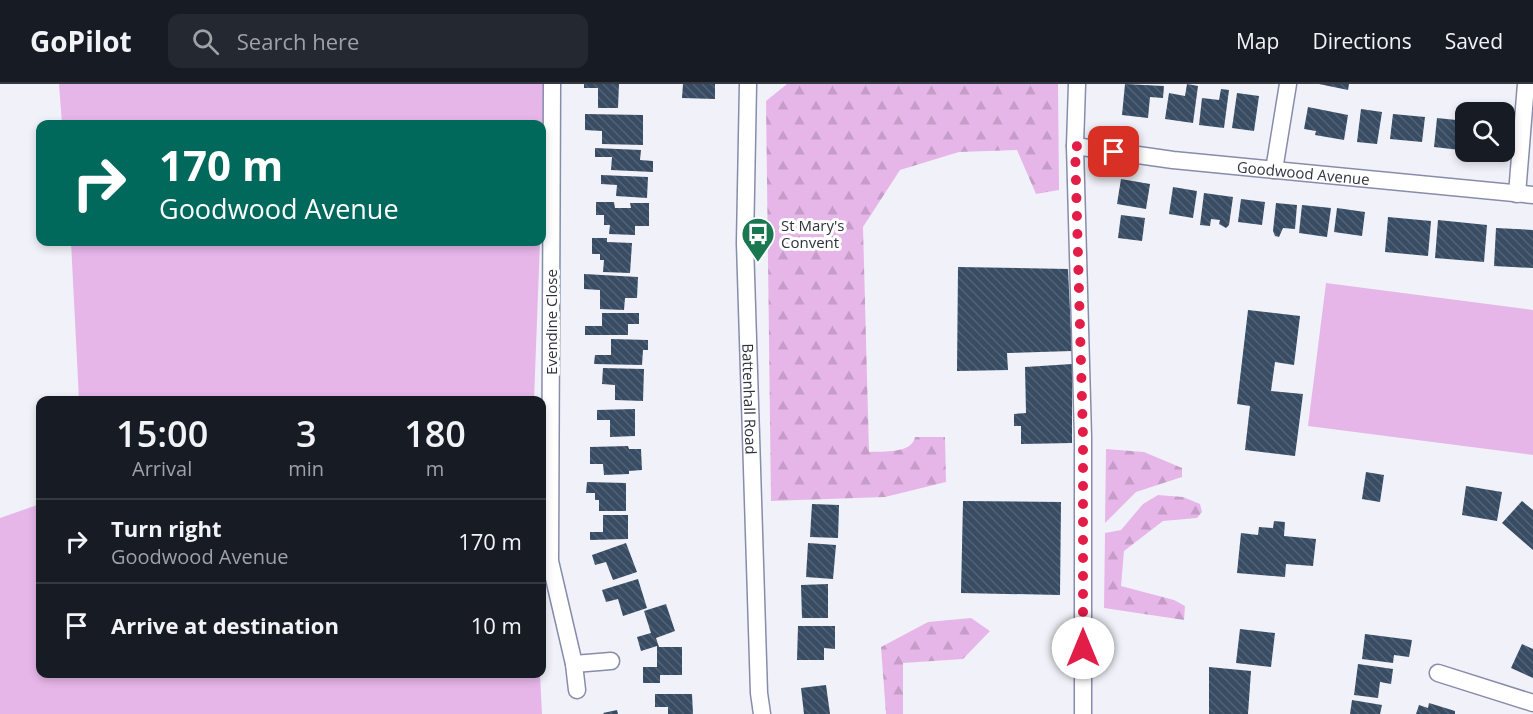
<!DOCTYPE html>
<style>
:root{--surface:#171b24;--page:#242831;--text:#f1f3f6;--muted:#9ea1a6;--line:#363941}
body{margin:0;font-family:"Open Sans",sans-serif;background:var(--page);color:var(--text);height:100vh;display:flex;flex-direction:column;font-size:22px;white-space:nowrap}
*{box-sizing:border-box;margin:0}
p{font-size:20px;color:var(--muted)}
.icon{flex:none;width:33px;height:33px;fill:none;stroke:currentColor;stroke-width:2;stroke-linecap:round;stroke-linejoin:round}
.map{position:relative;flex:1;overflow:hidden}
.panel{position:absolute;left:36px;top:312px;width:510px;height:282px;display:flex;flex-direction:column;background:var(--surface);border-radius:12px;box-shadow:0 3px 9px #0003}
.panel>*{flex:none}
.top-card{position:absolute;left:36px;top:36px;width:510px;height:126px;border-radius:12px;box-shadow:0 3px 9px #0003;background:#00695c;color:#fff;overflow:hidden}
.controls{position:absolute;left:1455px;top:18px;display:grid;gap:12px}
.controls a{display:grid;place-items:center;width:60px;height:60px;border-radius:12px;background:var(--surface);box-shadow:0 3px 9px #0003;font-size:30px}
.pin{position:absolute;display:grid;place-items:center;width:51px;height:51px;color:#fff;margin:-26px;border-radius:12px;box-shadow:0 3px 9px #0006}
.me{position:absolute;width:66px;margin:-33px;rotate:0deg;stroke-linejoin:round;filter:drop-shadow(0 0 4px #0008)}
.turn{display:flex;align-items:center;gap:21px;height:126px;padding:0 24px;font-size:27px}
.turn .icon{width:78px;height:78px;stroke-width:2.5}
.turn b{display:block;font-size:42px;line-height:51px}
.eta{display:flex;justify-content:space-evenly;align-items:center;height:102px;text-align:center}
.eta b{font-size:36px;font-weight:600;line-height:42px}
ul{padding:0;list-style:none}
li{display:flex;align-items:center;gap:18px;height:84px;padding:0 24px;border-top:2px solid var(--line)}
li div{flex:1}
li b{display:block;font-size:22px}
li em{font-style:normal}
header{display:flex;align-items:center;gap:36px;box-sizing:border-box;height:84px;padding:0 30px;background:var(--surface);border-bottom:2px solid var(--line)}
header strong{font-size:28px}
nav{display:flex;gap:33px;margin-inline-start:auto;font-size:21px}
.search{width:420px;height:54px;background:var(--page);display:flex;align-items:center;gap:15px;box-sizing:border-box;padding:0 21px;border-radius:12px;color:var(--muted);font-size:22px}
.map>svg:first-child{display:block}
.forest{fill:url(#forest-firs)}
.park{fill:#e7b6e9}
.building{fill:url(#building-back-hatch)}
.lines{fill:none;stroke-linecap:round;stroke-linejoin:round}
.street-casing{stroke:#878cab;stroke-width:19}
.street{stroke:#fff;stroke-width:16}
.route{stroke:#e11d48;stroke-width:10;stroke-dasharray:0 18}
.labels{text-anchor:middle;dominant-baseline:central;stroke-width:6;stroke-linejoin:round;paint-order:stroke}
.street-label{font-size:15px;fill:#2f313e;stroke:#fff}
.poi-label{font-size:15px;fill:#2f313e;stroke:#fff;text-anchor:start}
</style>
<header>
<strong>GoPilot</strong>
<div class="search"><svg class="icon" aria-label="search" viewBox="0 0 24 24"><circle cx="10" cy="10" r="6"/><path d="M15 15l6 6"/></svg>Search here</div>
<nav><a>Map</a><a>Directions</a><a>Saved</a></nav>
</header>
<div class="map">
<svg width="1533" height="630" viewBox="0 0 1533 630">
<defs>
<pattern id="forest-firs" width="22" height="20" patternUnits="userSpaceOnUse" patternTransform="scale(1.5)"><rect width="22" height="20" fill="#e7b6e9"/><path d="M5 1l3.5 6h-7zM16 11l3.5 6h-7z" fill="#c69dc9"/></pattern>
<pattern id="building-back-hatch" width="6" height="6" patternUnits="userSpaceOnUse" patternTransform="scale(1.5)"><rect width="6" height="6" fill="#384c63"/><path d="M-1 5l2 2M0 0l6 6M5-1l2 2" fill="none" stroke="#536377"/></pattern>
</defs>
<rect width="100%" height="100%" fill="#f1f2f9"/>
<g class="forest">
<path d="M 787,0 L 1058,0 L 1059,106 L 1036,110 L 1017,66 L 959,68 L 900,86 L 863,143 L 869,368 C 883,367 912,370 915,353 L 945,353 L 946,398 L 885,413 L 771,417 L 766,17 Z"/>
<path d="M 1106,365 L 1144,368 L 1182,384 L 1182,393 L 1136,408 L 1105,439 Z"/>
<path d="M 1158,411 L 1183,413 L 1200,420 L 1202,428 L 1197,434 L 1163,437 L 1124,467 L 1121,502 L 1174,516 L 1185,522 L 1184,536 L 1104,524 L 1105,449 L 1121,446 L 1143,420 Z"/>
<path d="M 971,534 L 990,547 L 963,575 L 903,579 L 903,630 L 886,630 L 881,563 L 928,538 Z"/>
</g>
<g class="park">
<path d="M 59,0 L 545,0 L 542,107 L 542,40 L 62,40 Z"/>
<path d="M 71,158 L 540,158 L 534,316 L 79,316 Z"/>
<path d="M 1326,199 L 1533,226 L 1533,371 L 1308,342 Z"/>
<path d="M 40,420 L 40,590 L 540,590 L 542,630 L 0,630 L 0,434 Z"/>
</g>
<g class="building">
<path d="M 584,0 L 619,0 L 618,24 L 598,24 L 598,4 L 584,4 Z"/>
<path d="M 683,0 L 715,0 L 715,15 L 682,14 Z"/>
<path d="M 1125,0 L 1164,2 L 1163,14 L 1150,13 L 1148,34 L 1122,31 Z"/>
<path d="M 1187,0 L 1198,2 L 1193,39 L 1165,35 L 1169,9 L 1185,12 Z"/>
<path d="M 1319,0 L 1349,0 L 1348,6 Z"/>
<path d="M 1221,5 L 1229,6 L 1224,44 L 1199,41 L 1202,14 L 1219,16 Z"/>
<path d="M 1237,9 L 1259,12 L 1254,47 L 1232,44 Z"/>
<path d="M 1308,23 L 1348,31 L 1344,56 L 1315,51 L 1316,47 L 1304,45 Z"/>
<path d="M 1361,25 L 1382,28 L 1377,60 L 1357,58 Z"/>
<path d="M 585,30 L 643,31 L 643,61 L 602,60 L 602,47 L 585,46 Z"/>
<path d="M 1393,30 L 1425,33 L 1422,58 L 1390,55 Z"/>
<path d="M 1437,34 L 1466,37 L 1466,68 L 1488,68 L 1488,72 L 1460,69 L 1460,66 L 1434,63 Z"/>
<path d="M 595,64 L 641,66 L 640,76 L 653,77 L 653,88 L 611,86 L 612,73 L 595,73 Z"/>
<path d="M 601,91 L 648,93 L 647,114 L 616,112 L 617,101 L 601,100 Z"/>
<path d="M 1121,95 L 1150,100 L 1146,125 L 1117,120 Z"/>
<path d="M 1173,103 L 1197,107 L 1193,134 L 1169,130 Z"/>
<path d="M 1204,109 L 1233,113 L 1229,141 L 1226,144 L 1219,140 L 1220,136 L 1211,135 L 1210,142 L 1200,141 Z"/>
<path d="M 1241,115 L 1265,118 L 1262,141 L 1238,138 Z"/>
<path d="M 596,118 L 614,118 L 615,124 L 631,124 L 630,119 L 649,119 L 649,142 L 635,142 L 635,151 L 609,150 L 610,141 L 604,141 L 604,131 L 596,131 Z"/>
<path d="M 1276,119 L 1297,121 L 1295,145 L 1283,144 L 1279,153 L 1275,152 L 1273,147 Z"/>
<path d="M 1302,121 L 1331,124 L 1327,153 L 1299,149 Z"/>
<path d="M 1337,124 L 1365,128 L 1362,152 L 1334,148 Z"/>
<path d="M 1121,131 L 1145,134 L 1142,157 L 1118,154 Z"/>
<path d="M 1388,133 L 1431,137 L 1428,172 L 1385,168 Z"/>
<path d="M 1438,136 L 1487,141 L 1484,178 L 1435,174 Z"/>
<path d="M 1496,144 L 1533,146 L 1533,184 L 1494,182 Z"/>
<path d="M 592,154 L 607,154 L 607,158 L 632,159 L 630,189 L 603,188 L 604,176 L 600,176 L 600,170 L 592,170 Z"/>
<path d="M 958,183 L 1068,185 L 1072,267 L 1007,269 L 1008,286 L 957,287 Z"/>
<path d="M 584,190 L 638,193 L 637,214 L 625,214 L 624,226 L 600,225 L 600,206 L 584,205 Z"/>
<path d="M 1248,226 L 1300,232 L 1294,281 L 1275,278 L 1271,307 L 1303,310 L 1295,372 L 1245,366 L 1250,322 L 1237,320 Z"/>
<path d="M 602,229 L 639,229 L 639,240 L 628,240 L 628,251 L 585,251 L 585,242 L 602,242 Z"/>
<path d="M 611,255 L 648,256 L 648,266 L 643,266 L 642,281 L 594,280 L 595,271 L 611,271 Z"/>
<path d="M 1072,280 L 1072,359 L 1021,360 L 1021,342 L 1014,342 L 1014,330 L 1026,329 L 1025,283 Z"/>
<path d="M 603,284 L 644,285 L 643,317 L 615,316 L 615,301 L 602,300 Z"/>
<path d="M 635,325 L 635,352 L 610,353 L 610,336 L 597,336 L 597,326 Z"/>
<path d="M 628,362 L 629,365 L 641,365 L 642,386 L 629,387 L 629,390 L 604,391 L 603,380 L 590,380 L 590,363 Z"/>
<path d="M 1366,388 L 1384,391 L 1380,418 L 1362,415 Z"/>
<path d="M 587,398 L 626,399 L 626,427 L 599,427 L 599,416 L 595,416 L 595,409 L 586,409 Z"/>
<path d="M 1466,402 L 1502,408 L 1497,437 L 1462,431 Z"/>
<path d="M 963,417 L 1061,418 L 1060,511 L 961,509 Z"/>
<path d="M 1522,417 L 1533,426 L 1533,466 L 1502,439 Z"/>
<path d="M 812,420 L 839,421 L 838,454 L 810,453 Z"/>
<path d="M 603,431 L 628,431 L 628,455 L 590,456 L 590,448 L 603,448 Z"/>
<path d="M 1274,437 L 1285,438 L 1284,452 L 1316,455 L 1313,482 L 1286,480 L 1285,493 L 1237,489 L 1241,449 L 1258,451 L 1259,443 L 1273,444 Z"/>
<path d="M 626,459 L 637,488 L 613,496 L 606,478 L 595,481 L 592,471 Z"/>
<path d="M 808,459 L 836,461 L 833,495 L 806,493 Z"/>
<path d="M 638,495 L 647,524 L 623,532 L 618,515 L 606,518 L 602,506 Z"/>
<path d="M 828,500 L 828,534 L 802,534 L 801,501 Z"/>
<path d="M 666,520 L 675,547 L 656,554 L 659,563 L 682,563 L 682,591 L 660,591 L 660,599 L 643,599 L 643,583 L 657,583 L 657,562 L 641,567 L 637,553 L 651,549 L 644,527 Z"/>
<path d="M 798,542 L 835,542 L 835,565 L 824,564 L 824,576 L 797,576 Z"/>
<path d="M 1240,545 L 1275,549 L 1271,583 L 1236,579 Z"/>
<path d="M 1365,550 L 1412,556 L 1409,573 L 1394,571 L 1393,579 L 1362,575 Z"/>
<path d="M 1522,560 L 1533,565 L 1533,594 L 1511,584 Z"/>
<path d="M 1358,580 L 1393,585 L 1391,600 L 1380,598 L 1378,614 L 1354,611 Z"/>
<path d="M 1209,583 L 1251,587 L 1248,630 L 1209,630 Z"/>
<path d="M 826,601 L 830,630 L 804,630 L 801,604 Z"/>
<path d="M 655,610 L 692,610 L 693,630 L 668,630 L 668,623 L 655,623 Z"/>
<path d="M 1352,616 L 1382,621 L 1380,630 L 1350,630 Z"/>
<path d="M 1429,619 L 1455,627 L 1455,630 L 1416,630 L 1419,621 L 1428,624 Z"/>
<path d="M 617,626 L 618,630 L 604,630 L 603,629 Z"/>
</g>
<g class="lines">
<g class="street-casing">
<g id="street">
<path d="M 552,0 L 550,477 L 574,580 L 577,606"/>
<path id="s1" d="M 748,0 L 745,159 L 759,609 L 762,630"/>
<path d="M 1077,0 L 1075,62 L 1083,353 L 1083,630"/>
<path id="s2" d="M 1075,62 L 1173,76 L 1533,111"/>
<path d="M 1274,86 L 1288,0"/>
<path d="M 1517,110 L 1526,0"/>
<path d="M 574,580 L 611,577"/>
<path d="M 1438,589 L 1533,619"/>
</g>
</g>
<use href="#street" class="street"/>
</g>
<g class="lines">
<path class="route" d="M 1083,564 L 1083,353 L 1075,62 L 1114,68"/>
</g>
<defs>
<g id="bus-pin" transform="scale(1.725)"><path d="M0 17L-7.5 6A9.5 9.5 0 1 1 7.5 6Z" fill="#19784f" stroke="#fff"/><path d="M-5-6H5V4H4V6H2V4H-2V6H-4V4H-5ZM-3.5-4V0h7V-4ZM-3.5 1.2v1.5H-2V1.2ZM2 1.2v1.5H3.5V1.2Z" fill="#fff"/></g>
</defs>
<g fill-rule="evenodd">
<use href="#bus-pin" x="758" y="150"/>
</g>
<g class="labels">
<g class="street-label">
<text stroke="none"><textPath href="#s2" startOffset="230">Goodwood Avenue</textPath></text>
<text transform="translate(551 238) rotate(-90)">Evendine Close</text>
<text stroke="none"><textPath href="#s1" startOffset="315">Battenhall Road</textPath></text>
</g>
<g class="poi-label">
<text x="781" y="141">St Mary's<tspan x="781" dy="17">Convent</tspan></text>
</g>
</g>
</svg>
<div class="controls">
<a><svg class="icon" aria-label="search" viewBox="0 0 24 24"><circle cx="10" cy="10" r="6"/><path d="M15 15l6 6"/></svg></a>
</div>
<div class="pin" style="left:1114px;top:68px;background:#d93025"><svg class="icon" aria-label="arrive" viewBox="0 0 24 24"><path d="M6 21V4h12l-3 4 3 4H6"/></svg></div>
<svg class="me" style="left:1083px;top:564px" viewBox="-20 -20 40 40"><circle r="19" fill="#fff"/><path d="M0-13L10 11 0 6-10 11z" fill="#e11d48"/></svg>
<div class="top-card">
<div class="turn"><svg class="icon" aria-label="right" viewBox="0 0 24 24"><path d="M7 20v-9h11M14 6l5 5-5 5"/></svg><div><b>170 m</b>Goodwood Avenue</div></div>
</div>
<section class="panel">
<div class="eta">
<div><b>15:00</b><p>Arrival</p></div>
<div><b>3</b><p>min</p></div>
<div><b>180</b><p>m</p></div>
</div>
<ul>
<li><svg class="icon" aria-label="right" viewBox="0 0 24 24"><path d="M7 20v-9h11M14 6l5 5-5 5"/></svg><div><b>Turn right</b><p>Goodwood Avenue</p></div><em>170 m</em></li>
<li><svg class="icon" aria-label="arrive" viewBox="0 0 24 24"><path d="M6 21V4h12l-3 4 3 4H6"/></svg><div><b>Arrive at destination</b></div><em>10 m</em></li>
</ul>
</section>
</div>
